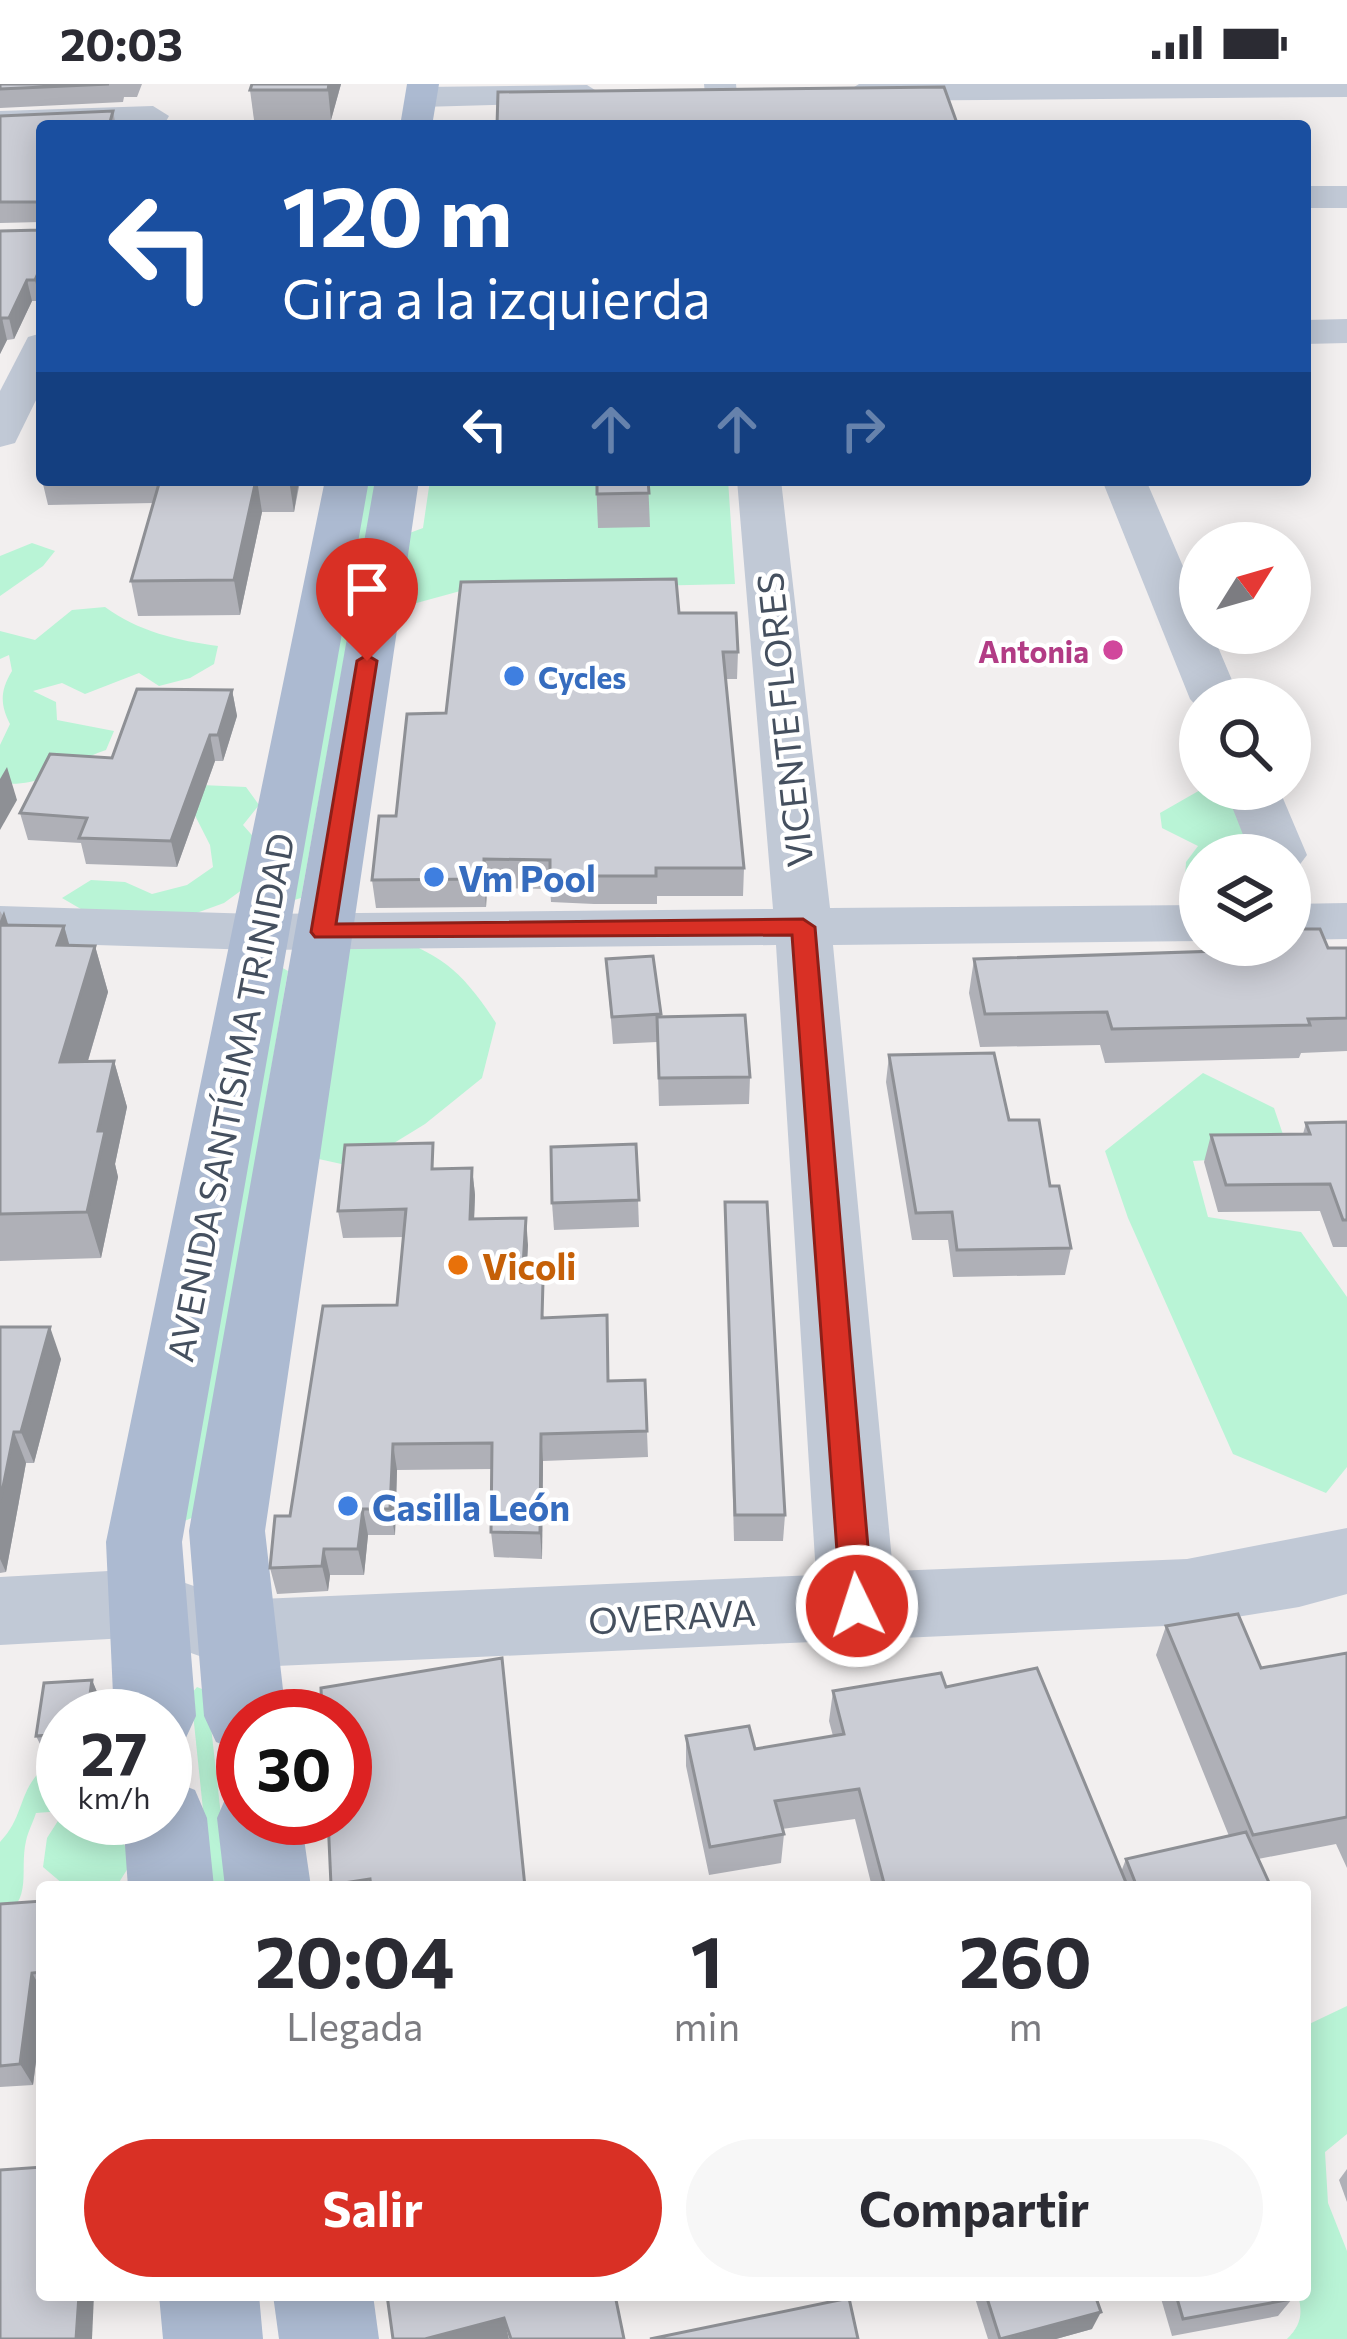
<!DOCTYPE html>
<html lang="es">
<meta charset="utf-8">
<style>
:root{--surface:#fff;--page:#f7f7f7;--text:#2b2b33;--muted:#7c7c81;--accent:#d93025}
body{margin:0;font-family:Commissioner,sans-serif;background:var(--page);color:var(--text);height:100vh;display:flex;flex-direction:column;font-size:45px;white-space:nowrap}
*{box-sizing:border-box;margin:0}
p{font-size:39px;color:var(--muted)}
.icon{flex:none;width:66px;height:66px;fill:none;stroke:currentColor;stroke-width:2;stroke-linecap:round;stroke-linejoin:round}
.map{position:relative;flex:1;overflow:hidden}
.drawer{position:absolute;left:36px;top:1797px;width:1275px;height:420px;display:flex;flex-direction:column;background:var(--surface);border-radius:12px;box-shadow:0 6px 30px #0003}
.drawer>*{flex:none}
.banner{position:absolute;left:36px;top:36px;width:1275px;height:366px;border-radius:12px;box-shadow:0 6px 30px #0003;background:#1a4fa0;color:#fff;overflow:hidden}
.needle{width:78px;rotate:53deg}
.buttons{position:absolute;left:1179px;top:438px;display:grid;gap:24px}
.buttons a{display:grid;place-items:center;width:132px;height:132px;border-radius:50%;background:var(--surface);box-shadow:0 6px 30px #0003;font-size:60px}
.speed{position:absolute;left:36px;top:1605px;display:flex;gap:24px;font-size:60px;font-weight:700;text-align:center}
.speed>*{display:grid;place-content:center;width:156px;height:156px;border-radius:50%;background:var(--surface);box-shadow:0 6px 30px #0003;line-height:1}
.speed small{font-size:30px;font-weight:400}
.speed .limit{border:18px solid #d22;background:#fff;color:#111}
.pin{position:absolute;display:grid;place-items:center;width:102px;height:102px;color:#fff;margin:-123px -51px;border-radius:50% 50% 50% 0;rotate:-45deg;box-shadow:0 0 12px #0007}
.pin .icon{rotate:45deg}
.me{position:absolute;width:132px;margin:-66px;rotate:356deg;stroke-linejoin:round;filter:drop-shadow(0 0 9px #0008)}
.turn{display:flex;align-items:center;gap:42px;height:252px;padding:0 48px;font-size:54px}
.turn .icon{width:156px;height:156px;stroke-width:2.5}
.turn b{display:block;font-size:84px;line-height:102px}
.lanes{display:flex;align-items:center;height:114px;padding:0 48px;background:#0003;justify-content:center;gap:60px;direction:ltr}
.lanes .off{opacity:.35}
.eta{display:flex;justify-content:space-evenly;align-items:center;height:204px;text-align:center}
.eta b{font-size:72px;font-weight:700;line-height:84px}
.cta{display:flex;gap:24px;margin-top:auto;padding:24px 48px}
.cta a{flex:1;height:138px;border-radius:72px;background:var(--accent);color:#fff;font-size:48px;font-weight:700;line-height:138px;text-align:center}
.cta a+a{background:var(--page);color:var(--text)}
.status{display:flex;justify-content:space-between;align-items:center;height:84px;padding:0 60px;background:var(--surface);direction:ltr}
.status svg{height:33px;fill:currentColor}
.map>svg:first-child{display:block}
.green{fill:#b9f4d6}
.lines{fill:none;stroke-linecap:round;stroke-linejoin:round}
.minor{fill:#c1c9d6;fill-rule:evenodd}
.major{fill:#acbad1;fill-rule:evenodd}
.wall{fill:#afb0b7}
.shaded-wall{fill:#8e9095}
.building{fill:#cbcdd5;stroke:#8e9095;stroke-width:3}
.route{fill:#d93025;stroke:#8d1f18;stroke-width:3}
.hotel-dot{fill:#d1479c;stroke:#fff;stroke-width:4.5}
.shop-dot{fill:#3f7fe0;stroke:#fff;stroke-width:4.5}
.food-dot{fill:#e8710a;stroke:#fff;stroke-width:4.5}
.labels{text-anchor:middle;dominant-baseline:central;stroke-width:9;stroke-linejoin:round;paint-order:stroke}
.far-hotel-label{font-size:30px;font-weight:bold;fill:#b23c85;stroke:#fff;text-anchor:end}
.far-shop-label{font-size:30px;font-weight:bold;fill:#366cbe;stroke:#fff;text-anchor:start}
.street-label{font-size:36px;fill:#45505f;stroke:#fff}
.shop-label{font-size:36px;font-weight:bold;fill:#366cbe;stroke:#fff;text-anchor:start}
.food-label{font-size:36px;font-weight:bold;fill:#c56008;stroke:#fff;text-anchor:start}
</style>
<div class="status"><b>20:03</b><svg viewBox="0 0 49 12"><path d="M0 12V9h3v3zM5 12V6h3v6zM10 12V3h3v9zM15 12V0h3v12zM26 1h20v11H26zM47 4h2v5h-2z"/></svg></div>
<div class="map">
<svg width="1347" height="2255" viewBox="0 0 1347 2255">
<rect width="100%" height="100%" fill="#f2efef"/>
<g class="green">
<path d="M 367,396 L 376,396 L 301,814 L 294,816 Z"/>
<path d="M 430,396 L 728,396 L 735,500 L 464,506 L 402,523 L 370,503 L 396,454 L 423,444 Z"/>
<path d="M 32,459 L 55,467 L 43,482 L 0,512 L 0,472 Z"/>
<path d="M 105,523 C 137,547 179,557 218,562 L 214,580 L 190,594 L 159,602 L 139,589 L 85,610 L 62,599 L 33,607 L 56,618 L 57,636 L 114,647 L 106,666 C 69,678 42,705 0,699 L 0,661 L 10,640 C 0,620 0,607 12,587 L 9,571 L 0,575 L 0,547 L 35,556 L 72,526 Z"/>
<path d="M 179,700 L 246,703 L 259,721 L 243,741 L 257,757 L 250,800 L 224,819 L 191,831 L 86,828 L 62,814 L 91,796 L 125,798 L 152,810 L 187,801 L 213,783 L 210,761 Z"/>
<path d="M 1202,705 L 1259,717 L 1268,771 L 1200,771 L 1200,821 L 1184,810 L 1186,778 L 1198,762 L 1162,744 L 1160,729 Z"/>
<path d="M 382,850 C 441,869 462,887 496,939 L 482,994 L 425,1040 L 355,1083 L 287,1068 L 315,869 Z"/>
<path d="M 281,883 L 288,887 L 194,1433 L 182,1438 Z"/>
<path d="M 1203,989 L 1274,1024 L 1290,1071 L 1193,1077 L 1208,1133 L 1301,1148 L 1347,1213 L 1347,1383 L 1326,1409 L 1233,1370 L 1128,1134 L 1105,1067 Z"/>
<path d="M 197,1603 L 207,1607 L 229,1803 L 211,1803 L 191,1610 Z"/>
<path d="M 63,1672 L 63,1727 L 36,1729 C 33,1738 28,1748 26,1757 C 19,1787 34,1816 0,1835 L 0,1758 C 30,1727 14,1696 63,1672 Z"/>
<path d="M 63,1729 L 63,1734 L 109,1734 L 133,1776 L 118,1800 L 63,1800 L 43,1783 L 47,1754 Z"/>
<path d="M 1347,1922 L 1347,2050 L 1325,2068 L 1328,2119 L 1347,2167 L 1347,2255 L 1287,2255 C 1301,2241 1303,2230 1298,2211 L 1305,2211 L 1305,1942 Z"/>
</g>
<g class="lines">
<g class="minor">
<path d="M 704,0 L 736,0 L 740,42 L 708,42 Z"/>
<path d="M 859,0 L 1347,0 L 1347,13 L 848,17 L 843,10 Z"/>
<path d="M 587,1 L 603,11 L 598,18 L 421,23 L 405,13 L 421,3 Z"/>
<path d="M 153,22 L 169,32 L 165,39 L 0,47 L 0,27 Z"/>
<rect x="1305" y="102" width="42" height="22"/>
<path d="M 1347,235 L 1347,259 L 1305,260 L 1305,236 Z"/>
<path d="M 42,249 L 42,304 L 15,359 L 0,363 L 0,307 L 28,253 Z"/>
<path d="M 737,396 L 781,396 L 830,824 L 1200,821 L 1200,857 L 833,861 L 893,1487 L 1187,1475 L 1347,1444 L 1347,1510 L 1299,1523 L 1187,1541 L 234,1584 L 145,1553 L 0,1561 L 0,1493 L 145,1485 L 234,1516 L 816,1491 L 776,861 L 260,866 L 0,858 L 0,822 L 260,830 L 773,825 Z"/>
<path d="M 1102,396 L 1146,396 L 1200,522 L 1200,549 L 1212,549 L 1240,615 L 1200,615 L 1200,626 L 1190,615 Z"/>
<path d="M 1225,705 L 1279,705 L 1307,771 L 1298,783 L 1290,785 L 1290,771 L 1251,771 Z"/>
<path d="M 1347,819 L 1347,855 L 1290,856 L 1290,820 Z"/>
</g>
<g class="major">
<path d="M 407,0 L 439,0 L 432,42 L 400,42 Z"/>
<path d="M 325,396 L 369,396 L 182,1458 L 196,1632 L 184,1658 L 165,1665 L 165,1632 L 114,1632 L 106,1458 Z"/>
<path d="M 375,396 L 419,396 L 265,1447 L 286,1632 L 243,1632 L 243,1668 L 216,1658 L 204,1632 L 189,1447 Z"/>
<path d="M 165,1694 L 195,1706 L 207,1734 L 214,1803 L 128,1803 L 123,1734 L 165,1734 Z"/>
<path d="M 243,1701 L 243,1734 L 301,1734 L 311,1803 L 225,1803 L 217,1734 L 229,1706 Z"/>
<path d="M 159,2211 L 259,2211 L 263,2255 L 163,2255 Z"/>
<path d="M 273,2211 L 373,2211 L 379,2255 L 279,2255 Z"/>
</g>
</g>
<g class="wall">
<path d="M 0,0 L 142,0 L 137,13 L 124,13 L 123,18 L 0,24 Z"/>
<path d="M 252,0 L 341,0 L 331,36 L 254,36 L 250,6 Z"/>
<path d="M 113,27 L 116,42 L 42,42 L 42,212 L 40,217 L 32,217 L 14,255 L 7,256 L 0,270 L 0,147 L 41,146 L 41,138 L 0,139 L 0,32 Z"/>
<path d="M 42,396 L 312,396 L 311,398 L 300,398 L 294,428 L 262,428 L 240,531 L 138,532 L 131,497 L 153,419 L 48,421 Z"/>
<path d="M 511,396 L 595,396 L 511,397 Z"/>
<path d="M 596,396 L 648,396 L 650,443 L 598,444 Z"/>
<path d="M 679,529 L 738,568 L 737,595 L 725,595 L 744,784 L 743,812 L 657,812 L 657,820 L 594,820 L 551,818 L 550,805 L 487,804 L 486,823 L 376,824 L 372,796 L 396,732 L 446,629 Z"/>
<path d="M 232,606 L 237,632 L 223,677 L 215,677 L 177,783 L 86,780 L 81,759 L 28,756 L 20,729 L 112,674 Z"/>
<path d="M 0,827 L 9,842 L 64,842 L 69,861 L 95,862 L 108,908 L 88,977 L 114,977 L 127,1023 L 115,1080 L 118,1093 L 101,1174 L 0,1177 Z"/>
<path d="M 1238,861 L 1347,864 L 1347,967 L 1301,969 L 1299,974 L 1105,979 L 1100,961 L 980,963 L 969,909 L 974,875 L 1236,867 Z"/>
<path d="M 653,872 L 661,933 L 750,993 L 749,1020 L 659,1022 L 657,958 L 613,960 L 606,875 Z"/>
<path d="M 889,971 L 1009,1036 L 1050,1102 L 1071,1164 L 1065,1191 L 953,1193 L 948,1156 L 912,1156 L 886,998 Z"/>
<path d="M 1347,1038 L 1347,1163 L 1333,1163 L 1320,1127 L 1218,1128 L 1204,1078 L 1211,1051 L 1303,1050 L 1306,1039 Z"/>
<path d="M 636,1060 L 639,1143 L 554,1146 L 552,1119 Z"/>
<path d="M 472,1084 L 475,1111 L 474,1135 L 528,1161 L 526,1198 L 544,1233 L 608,1297 L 645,1296 L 648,1373 L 543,1377 L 542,1475 L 494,1473 L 491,1448 L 492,1385 L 397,1386 L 395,1451 L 368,1451 L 364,1491 L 330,1491 L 328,1507 L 277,1510 L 270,1484 L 290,1432 L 397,1221 L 404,1153 L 343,1154 L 338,1127 L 436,1085 Z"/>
<path d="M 725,1118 L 785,1431 L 783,1457 L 734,1457 Z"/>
<path d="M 0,1243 L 61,1275 L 34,1379 L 26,1379 L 6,1488 L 0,1489 Z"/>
<path d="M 1166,1542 L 1261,1584 L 1347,1569 L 1347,1784 L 1336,1760 L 1258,1775 L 1271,1803 L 872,1803 L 855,1735 L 782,1745 L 784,1750 L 781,1779 L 709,1791 L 686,1682 L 686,1652 L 755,1665 L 833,1652 L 829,1637 L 833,1607 L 946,1603 L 1121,1788 L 1126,1775 L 1229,1752 L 1156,1571 Z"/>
<path d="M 92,1596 L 97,1608 L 94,1632 L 63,1632 L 63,1663 L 42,1664 L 36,1652 Z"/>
<path d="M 328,1734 L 526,1803 L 332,1803 Z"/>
<path d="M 42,1817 L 42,1930 L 33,2001 L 0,2003 L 0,1820 Z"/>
<path d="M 1347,2085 L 1347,2118 L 1339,2096 Z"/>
<path d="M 974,2211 L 1095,2211 L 1092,2245 L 1056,2255 L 988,2255 Z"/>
<path d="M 1160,2211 L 1290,2211 L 1292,2215 L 1278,2232 L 1172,2252 Z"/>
</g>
<g class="shaded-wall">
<path d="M 329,0 L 341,0 L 331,36 L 328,6 Z"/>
<path d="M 42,180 L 42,212 L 40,217 L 35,196 Z"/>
<path d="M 27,196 L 32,217 L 14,255 L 9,234 Z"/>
<path d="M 2,234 L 7,256 L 0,270 L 0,237 Z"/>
<path d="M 257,396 L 262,428 L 240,531 L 234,496 Z"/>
<path d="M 289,396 L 299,396 L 294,428 Z"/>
<path d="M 232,606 L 237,632 L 223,677 L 218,651 Z"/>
<path d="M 210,651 L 215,677 L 177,783 L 171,757 Z"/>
<path d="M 7,683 L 17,716 L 0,746 L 0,695 Z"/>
<path d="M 484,775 L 487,804 L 486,823 L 484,795 Z"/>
<path d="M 4,827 L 18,873 L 0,847 L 0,837 Z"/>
<path d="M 64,842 L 77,888 L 57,861 Z"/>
<path d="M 95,862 L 108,908 L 74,1024 L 60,978 Z"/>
<path d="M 114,977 L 127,1023 L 115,1080 L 118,1093 L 101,1174 L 87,1128 L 98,1047 Z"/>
<path d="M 472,1084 L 475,1111 L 473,1162 L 470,1135 Z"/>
<path d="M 526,1134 L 528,1161 L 524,1225 L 522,1198 Z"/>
<path d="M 50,1243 L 61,1275 L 34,1379 L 21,1348 Z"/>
<path d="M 14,1348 L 26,1379 L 6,1488 L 0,1475 L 0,1418 Z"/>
<path d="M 541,1350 L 543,1377 L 542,1475 L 540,1449 Z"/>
<path d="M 393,1360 L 397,1386 L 395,1451 L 390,1425 Z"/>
<path d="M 363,1425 L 368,1451 L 364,1491 L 358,1465 Z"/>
<path d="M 324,1465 L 330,1491 L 328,1507 L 322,1482 Z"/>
<path d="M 92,1596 L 97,1608 L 94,1632 L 87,1632 Z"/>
<path d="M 32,1889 L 42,1906 L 42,1930 L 33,2001 L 20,1980 Z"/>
<path d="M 79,2211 L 94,2211 L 92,2255 L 76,2255 Z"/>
<path d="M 1101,2228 L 1092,2245 L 1056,2255 L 1005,2255 Z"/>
<path d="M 504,2234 L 509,2255 L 425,2255 Z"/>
</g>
<g class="building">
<path d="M 0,0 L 109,0 L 0,5 Z"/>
<path d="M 252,0 L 329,0 L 328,6 L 250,6 Z"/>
<path d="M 944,3 L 958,42 L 497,42 L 498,8 Z"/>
<path d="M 113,27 L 109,42 L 42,42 L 42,180 L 35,196 L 27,196 L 9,234 L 2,234 L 0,237 L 0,147 L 41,146 L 41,118 L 0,118 L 0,32 Z"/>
<path d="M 160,396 L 256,396 L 234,496 L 131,497 Z"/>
<path d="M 597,396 L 648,396 L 649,409 L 597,410 Z"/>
<path d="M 676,495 L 679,529 L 736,529 L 738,568 L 723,568 L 744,784 L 656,784 L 656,792 L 593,792 L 550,789 L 550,776 L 484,775 L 484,795 L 372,796 L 379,732 L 396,732 L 407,630 L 446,629 L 461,498 Z"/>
<path d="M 137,605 L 232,606 L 218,651 L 210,651 L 171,757 L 79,754 L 87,734 L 20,729 L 50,670 L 112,674 Z"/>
<path d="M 0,841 L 64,842 L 57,861 L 95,862 L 60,978 L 114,977 L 98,1047 L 105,1047 L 87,1128 L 0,1130 Z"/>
<path d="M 1290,845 L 1320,845 L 1328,864 L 1347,864 L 1347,934 L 1308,935 L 1310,941 L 1112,945 L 1107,928 L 985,930 L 974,875 L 1249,866 L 1247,861 L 1290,861 Z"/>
<path d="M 653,872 L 661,930 L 612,933 L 606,875 Z"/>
<path d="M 745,931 L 750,993 L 659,994 L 657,933 Z"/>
<path d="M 994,969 L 1009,1036 L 1039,1036 L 1050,1102 L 1059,1102 L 1071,1164 L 957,1166 L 952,1128 L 916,1129 L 889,971 Z"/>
<path d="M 1347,1038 L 1347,1136 L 1343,1136 L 1330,1100 L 1226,1101 L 1211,1051 L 1310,1050 L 1306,1039 Z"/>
<path d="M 433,1059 L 432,1085 L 472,1084 L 470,1135 L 526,1134 L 522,1198 L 543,1197 L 542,1234 L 607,1231 L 608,1297 L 645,1296 L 647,1347 L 541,1350 L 540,1449 L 491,1448 L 492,1359 L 393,1360 L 390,1425 L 363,1425 L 358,1465 L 324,1465 L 322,1482 L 270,1484 L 275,1432 L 290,1432 L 323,1222 L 397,1221 L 406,1125 L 338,1127 L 345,1061 Z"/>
<path d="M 636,1060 L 639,1116 L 552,1119 L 551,1063 Z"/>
<path d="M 725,1118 L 767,1118 L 785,1431 L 735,1431 Z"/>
<path d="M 0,1243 L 50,1243 L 21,1348 L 14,1348 L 0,1418 Z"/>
<path d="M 1238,1530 L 1261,1584 L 1347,1569 L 1347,1733 L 1253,1751 L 1166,1542 Z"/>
<path d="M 502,1574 L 525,1803 L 371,1803 L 370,1795 L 331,1801 L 328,1734 L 345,1734 L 345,1632 L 322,1632 L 321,1604 Z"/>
<path d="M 1037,1584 L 1127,1801 L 1119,1803 L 885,1803 L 859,1705 L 775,1717 L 784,1750 L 710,1763 L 686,1652 L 749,1642 L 755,1665 L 844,1650 L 833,1607 L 941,1589 L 946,1603 Z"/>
<path d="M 92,1596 L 87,1632 L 63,1632 L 63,1650 L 36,1652 L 44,1599 Z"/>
<path d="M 1246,1748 L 1271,1803 L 1137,1803 L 1126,1775 Z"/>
<path d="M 42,1817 L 42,1888 L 32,1889 L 20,1980 L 0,1982 L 0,1820 Z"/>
<path d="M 42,2083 L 42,2211 L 79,2211 L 76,2255 L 0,2255 L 0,2086 Z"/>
<path d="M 387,2211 L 615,2211 L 624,2255 L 511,2255 L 504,2234 L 425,2255 L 393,2255 Z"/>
<path d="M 986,2211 L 1095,2211 L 1101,2228 L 1000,2255 Z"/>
<path d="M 1176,2211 L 1290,2211 L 1292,2215 L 1183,2235 Z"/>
<path d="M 849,2214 L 858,2255 L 650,2255 Z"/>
</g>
<path class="route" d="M 367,571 L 377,577 L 336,840 L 803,835 L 815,843 L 873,1522 L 868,1532 L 857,1536 L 845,1532 L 841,1522 L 792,851 L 315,853 L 311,848 L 357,577 Z"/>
<circle class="hotel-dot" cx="1113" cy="566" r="12"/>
<g class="shop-dot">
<circle cx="514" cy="592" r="12"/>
<circle cx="434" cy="793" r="12"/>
<circle cx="348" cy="1422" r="12"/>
</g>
<circle class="food-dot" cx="458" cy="1181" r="12"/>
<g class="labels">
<g class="far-hotel-label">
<text x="1089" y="566">Antonia</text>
</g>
<g class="far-shop-label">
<text x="538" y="592">Cycles</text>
</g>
<g class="street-label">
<text transform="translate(783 636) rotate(-96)">VICENTE FLORES</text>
<text transform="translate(229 1013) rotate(-79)">AVENIDA SANTÍSIMA TRINIDAD</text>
<text transform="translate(672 1531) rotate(-3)">OVERAVA</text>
</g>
<g class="shop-label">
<text x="458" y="793">Vm Pool</text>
<text x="372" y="1422">Casilla León</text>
</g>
<g class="food-label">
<text x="482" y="1181">Vicoli</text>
</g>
</g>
</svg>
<div class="buttons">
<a><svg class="needle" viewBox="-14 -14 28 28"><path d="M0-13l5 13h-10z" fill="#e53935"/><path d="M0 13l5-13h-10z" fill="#7c7c81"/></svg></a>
<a><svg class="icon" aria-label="search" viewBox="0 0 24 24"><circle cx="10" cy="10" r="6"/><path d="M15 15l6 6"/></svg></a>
<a><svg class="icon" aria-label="layers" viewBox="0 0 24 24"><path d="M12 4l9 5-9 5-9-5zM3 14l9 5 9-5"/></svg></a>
</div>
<div class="speed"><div>27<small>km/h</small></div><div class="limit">30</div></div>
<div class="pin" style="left:367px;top:577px;background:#d93025"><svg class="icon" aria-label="arrive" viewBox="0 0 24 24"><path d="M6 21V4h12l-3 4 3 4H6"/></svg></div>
<svg class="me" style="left:857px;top:1522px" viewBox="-20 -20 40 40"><circle r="17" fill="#d93025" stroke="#fff" stroke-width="3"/><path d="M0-11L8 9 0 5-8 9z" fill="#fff"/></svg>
<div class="banner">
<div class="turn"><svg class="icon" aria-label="left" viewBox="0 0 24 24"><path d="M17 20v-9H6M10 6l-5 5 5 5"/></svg><div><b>120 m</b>Gira a la izquierda</div></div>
<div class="lanes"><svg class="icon" aria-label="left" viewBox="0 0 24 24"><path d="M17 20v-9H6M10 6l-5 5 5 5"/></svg><svg class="icon off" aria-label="ahead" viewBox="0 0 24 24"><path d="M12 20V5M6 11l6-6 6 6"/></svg><svg class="icon off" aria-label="ahead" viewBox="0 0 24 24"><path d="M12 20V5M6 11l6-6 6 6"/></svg><svg class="icon off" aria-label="right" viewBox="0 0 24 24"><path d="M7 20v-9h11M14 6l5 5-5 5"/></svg></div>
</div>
<section class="drawer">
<div class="eta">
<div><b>20:04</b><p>Llegada</p></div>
<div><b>1</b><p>min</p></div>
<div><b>260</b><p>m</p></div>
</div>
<div class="cta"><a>Salir</a><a>Compartir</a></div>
</section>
</div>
